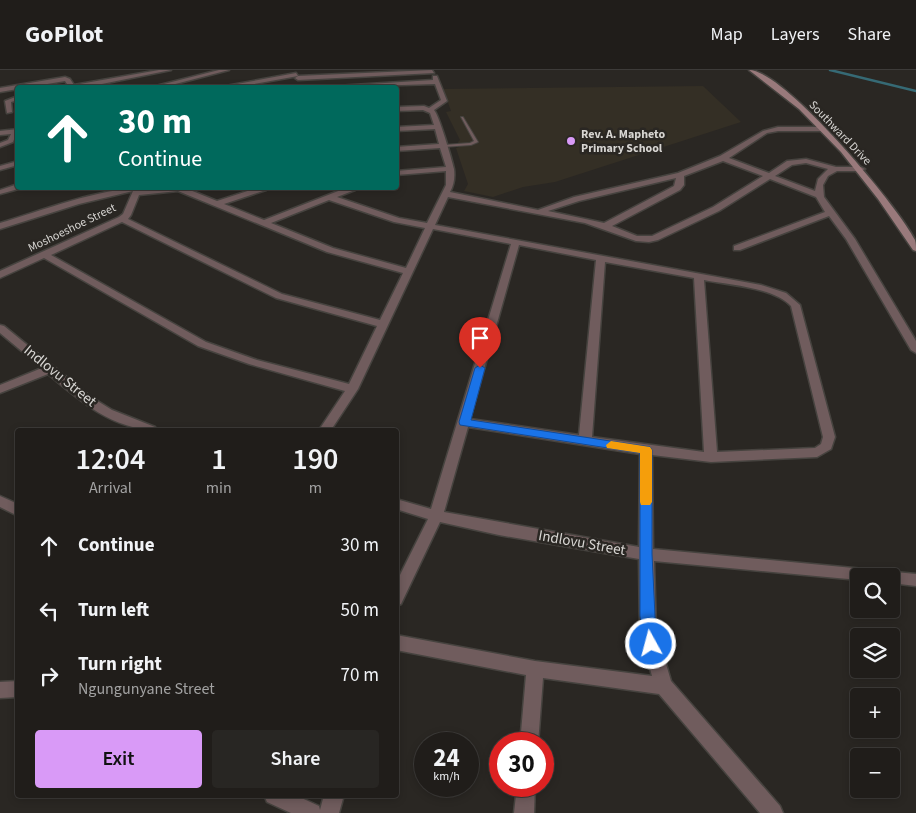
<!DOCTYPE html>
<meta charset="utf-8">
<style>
:root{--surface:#201d1a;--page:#282623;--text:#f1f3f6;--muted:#a2a2a2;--line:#3d3b39;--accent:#d99af7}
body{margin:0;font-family:"Source Sans 3",sans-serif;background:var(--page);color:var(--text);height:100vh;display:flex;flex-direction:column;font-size:19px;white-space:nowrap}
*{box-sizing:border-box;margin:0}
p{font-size:16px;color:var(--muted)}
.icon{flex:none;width:28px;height:28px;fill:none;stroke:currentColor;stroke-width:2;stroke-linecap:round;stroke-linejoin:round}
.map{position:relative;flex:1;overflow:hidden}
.sheet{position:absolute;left:15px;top:358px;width:384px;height:370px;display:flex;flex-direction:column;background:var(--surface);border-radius:5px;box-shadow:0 2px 8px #0003,0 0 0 1px var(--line)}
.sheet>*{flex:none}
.top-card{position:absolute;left:15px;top:15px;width:384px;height:105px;border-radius:5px;box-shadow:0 2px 8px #0003,0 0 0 1px var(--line);background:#00695c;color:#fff;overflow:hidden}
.tools{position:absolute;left:850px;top:498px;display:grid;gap:10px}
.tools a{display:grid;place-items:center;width:50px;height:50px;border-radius:5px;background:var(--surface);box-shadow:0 2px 8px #0003,0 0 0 1px var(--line);font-size:25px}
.speed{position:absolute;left:414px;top:662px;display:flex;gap:10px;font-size:25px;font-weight:700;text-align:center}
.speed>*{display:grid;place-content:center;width:65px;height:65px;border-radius:50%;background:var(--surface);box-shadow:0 2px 8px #0003,0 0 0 1px var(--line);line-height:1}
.speed small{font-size:12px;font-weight:400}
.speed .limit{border:8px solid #d22;background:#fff;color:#111}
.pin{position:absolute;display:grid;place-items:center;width:42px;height:42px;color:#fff;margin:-51px -21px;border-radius:50% 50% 50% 0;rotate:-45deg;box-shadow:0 0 5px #0007}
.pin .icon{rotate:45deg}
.me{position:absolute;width:55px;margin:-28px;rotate:353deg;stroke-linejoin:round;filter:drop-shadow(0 0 4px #0008)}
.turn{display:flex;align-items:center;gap:18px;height:105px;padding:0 20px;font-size:22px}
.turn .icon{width:65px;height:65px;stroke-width:2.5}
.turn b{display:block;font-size:35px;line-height:42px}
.eta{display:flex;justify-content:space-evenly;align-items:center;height:85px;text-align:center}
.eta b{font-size:30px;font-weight:600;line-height:35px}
.action{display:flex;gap:10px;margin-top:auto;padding:10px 20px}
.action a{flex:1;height:58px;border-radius:5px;background:var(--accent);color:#111;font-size:20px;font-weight:600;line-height:58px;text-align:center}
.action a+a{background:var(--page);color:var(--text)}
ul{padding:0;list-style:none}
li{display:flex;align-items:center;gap:15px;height:65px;padding:0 20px}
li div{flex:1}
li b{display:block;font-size:19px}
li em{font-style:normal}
header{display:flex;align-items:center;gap:30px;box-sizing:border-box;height:70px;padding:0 25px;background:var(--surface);border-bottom:1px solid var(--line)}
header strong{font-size:24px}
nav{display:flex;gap:28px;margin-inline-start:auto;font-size:18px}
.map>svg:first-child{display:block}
.built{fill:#342f25}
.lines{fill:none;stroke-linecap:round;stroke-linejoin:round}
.stream{stroke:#366a75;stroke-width:2.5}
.service-casing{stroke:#46433f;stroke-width:2}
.minor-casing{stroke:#46433f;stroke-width:3}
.secondary-casing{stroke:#46433f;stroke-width:3}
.service{fill:#705c5d;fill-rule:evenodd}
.minor{fill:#705c5d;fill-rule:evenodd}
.secondary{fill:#99797b;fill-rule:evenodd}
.route{fill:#1a73e8;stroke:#114b97}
.slow{fill:#f59e0b}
.poi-dot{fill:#d99af7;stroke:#2a2723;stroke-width:2}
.labels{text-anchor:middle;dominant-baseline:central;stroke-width:5;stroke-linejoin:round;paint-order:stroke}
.far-street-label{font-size:12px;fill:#d7d5d2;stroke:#2a2723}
.far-poi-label{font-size:12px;font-weight:bold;fill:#d7d5d2;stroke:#2a2723;text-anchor:start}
.street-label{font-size:15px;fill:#d7d5d2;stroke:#2a2723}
</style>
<header>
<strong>GoPilot</strong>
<nav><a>Map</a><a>Layers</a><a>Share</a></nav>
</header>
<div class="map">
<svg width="916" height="743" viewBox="0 0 916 743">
<rect width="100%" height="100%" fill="#2a2723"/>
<path class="built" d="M 703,16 L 741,52 L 555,112 L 523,117 L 493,127 L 464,121 L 468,114 L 456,78 L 459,77 L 458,72 L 460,70 L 446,42 L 451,41 L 443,19 Z"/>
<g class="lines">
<path class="stream" d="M 830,0 L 916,21"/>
<g class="service-casing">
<path id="service" d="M 461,47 L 463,47 L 478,72 L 471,75 L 443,77 L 442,76 L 444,75 L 470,73 L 474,71 Z"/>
</g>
<g class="minor-casing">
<g id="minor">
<path d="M 159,0 L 171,0 L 82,18 L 67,18 L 69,17 L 65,11 L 0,22 L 0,18 L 65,7 L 70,9 L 74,15 Z"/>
<path d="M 219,0 L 229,0 L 160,18 L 148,18 Z"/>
<path d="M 432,0 L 434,3 L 298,10 L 295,8 L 298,6 Z"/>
<path d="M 296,3 L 298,6 L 232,18 L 215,18 Z"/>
<path d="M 433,6 L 437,6 L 447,31 L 434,40 C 439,45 452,90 454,99 C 455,107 454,115 450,122 L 538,140 L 574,127 L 678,103 L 720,86 L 763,61 L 778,57 L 823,57 L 826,59 L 823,61 L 778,61 L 767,63 L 729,88 L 769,103 L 787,91 L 806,89 L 836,97 L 861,97 L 865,99 L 861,101 L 837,101 L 828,106 L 823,115 L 824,127 L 855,169 L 916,271 L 916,283 L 911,280 L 846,169 L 829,146 L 740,180 L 734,180 L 734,176 L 825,142 L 816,127 L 770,109 L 719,141 L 658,170 L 649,172 L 636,171 L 585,153 L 448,127 L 435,155 L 761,215 L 786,223 L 800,235 L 835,367 L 831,379 L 817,387 L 711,392 L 652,385 L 653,479 L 916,504 L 916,516 L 891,513 L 891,506 L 859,506 L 859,510 L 654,491 L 656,560 L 671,611 L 780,736 L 783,743 L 760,743 L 659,624 L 543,608 L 538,674 L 520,674 L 526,605 L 396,580 L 396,565 L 535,591 L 652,606 L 640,560 L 639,489 L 499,465 L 440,452 L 401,534 L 396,536 L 396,513 L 428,449 L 396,439 L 396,429 L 431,439 L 511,174 L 433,159 L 358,319 L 331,360 L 319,360 L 345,321 L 249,294 L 198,276 L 44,188 L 0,208 L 0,201 L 119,147 L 123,144 L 133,121 L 79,134 L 0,159 L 0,153 C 41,141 100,118 142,118 L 141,120 L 185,118 L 217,131 L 257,118 L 267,118 L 266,120 L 224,134 L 264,150 L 346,118 L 356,118 L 355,120 L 337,127 L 399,148 L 427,153 L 446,115 L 446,101 L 396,105 L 396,101 L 446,97 L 440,78 L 396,81 L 396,77 L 439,74 L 435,59 L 396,61 L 396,57 L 434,55 L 430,43 L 423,40 L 396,41 L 396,37 L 424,36 L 429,38 L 441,30 L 435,14 L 305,18 L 433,10 ZM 723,91 L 763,106 L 713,137 L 652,166 L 637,166 L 612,156 L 680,120 L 684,115 L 684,106 ZM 806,93 L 828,99 L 818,109 L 815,121 L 775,106 L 792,95 ZM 676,108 L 674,116 L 604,153 L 548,141 L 579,131 ZM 178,121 L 327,182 L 403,203 L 380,250 L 282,224 L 128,149 L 131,145 L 139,125 ZM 329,130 L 394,152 L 425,158 L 406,198 L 333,178 L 271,153 ZM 122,152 L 276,228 L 377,256 L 349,314 L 257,290 L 206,272 L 51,185 ZM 519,175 L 596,190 L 579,365 L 470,349 ZM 605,192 L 694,208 L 704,382 L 592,367 ZM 704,210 C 728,215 774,217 791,236 L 823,367 L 821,374 L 815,378 L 717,382 ZM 468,357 L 640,384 L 639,477 L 444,442 Z"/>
<path d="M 18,26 L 18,30 L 11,32 L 12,42 L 7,43 L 5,31 Z"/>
<path d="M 18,59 L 13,72 L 0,77 L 0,73 L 8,70 L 11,64 L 0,65 L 0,61 Z"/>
<path d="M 18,91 L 18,95 L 0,100 L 0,96 Z"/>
<path d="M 15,115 L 22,118 L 0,124 L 0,120 Z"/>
<path d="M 0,255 L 4,256 L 91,327 L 112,340 L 155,357 L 157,360 C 113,360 80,331 48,304 L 0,323 L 0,315 L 42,298 L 0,263 Z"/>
<path d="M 0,426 L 18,434 L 18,446 L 0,437 Z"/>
<path d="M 18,611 L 18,627 L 0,628 L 0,612 Z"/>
<path d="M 517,716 L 535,716 L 534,743 L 514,743 Z"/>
<path d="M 264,725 L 295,725 L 319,736 L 320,740 L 324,725 L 344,725 L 339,743 L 291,743 L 267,732 Z"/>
</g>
</g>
<g class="secondary-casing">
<path id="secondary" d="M 749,0 C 784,0 898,136 915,170 C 916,173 916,177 916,181 L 913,180 L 878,129 L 841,82 L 799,39 Z"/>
</g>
<use href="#service" class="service"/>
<use href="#minor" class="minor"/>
<use href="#secondary" class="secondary"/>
</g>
<path class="route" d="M 480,295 L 485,298 L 471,350 L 650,377 L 652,380 L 652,484 L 655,546 L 658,574 L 656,579 L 651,581 L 645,579 L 640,546 L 640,383 L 460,355 L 459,352 L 475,298 Z"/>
<path class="slow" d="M 611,371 L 650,377 L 652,380 L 652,432 L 650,435 L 641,435 L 640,432 L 640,383 L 607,378 L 606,375 Z"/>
<circle class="poi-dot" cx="571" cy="71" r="5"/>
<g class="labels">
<g class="far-street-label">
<text transform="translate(840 63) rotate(46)">Southward Drive</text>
<text transform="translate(72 158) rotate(-26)">Moshoeshoe Street</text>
</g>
<g class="far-poi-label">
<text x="581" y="64">Rev. A. Mapheto<tspan x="581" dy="14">Primary School</tspan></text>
</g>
<g class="street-label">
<text transform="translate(60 306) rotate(39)">Indlovu Street</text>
<text transform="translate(582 473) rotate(10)">Indlovu Street</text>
</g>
</g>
</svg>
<div class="tools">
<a><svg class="icon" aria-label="search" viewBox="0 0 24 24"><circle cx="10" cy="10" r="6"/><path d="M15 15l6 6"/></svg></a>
<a><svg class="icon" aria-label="layers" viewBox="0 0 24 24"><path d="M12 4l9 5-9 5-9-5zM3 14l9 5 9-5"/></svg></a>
<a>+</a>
<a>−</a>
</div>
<div class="speed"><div>24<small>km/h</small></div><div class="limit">30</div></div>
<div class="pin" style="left:480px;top:298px;background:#d93025"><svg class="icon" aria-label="arrive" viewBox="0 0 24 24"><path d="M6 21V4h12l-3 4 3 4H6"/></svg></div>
<svg class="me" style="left:651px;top:574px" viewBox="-20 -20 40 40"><circle r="17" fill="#1a73e8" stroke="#fff" stroke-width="3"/><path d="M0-11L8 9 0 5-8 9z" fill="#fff"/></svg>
<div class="top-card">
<div class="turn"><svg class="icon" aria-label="ahead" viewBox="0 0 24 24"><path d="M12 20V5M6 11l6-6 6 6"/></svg><div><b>30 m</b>Continue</div></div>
</div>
<section class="sheet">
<div class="eta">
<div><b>12:04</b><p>Arrival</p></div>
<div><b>1</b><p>min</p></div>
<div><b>190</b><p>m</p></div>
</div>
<ul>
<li><svg class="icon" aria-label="ahead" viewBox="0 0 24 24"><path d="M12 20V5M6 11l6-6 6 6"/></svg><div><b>Continue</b></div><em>30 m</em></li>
<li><svg class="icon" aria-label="left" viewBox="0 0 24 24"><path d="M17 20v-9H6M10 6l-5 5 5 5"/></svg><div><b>Turn left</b></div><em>50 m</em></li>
<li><svg class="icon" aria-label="right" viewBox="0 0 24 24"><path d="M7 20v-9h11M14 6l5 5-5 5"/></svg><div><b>Turn right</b><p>Ngungunyane Street</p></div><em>70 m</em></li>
</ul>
<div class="action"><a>Exit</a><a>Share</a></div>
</section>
</div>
